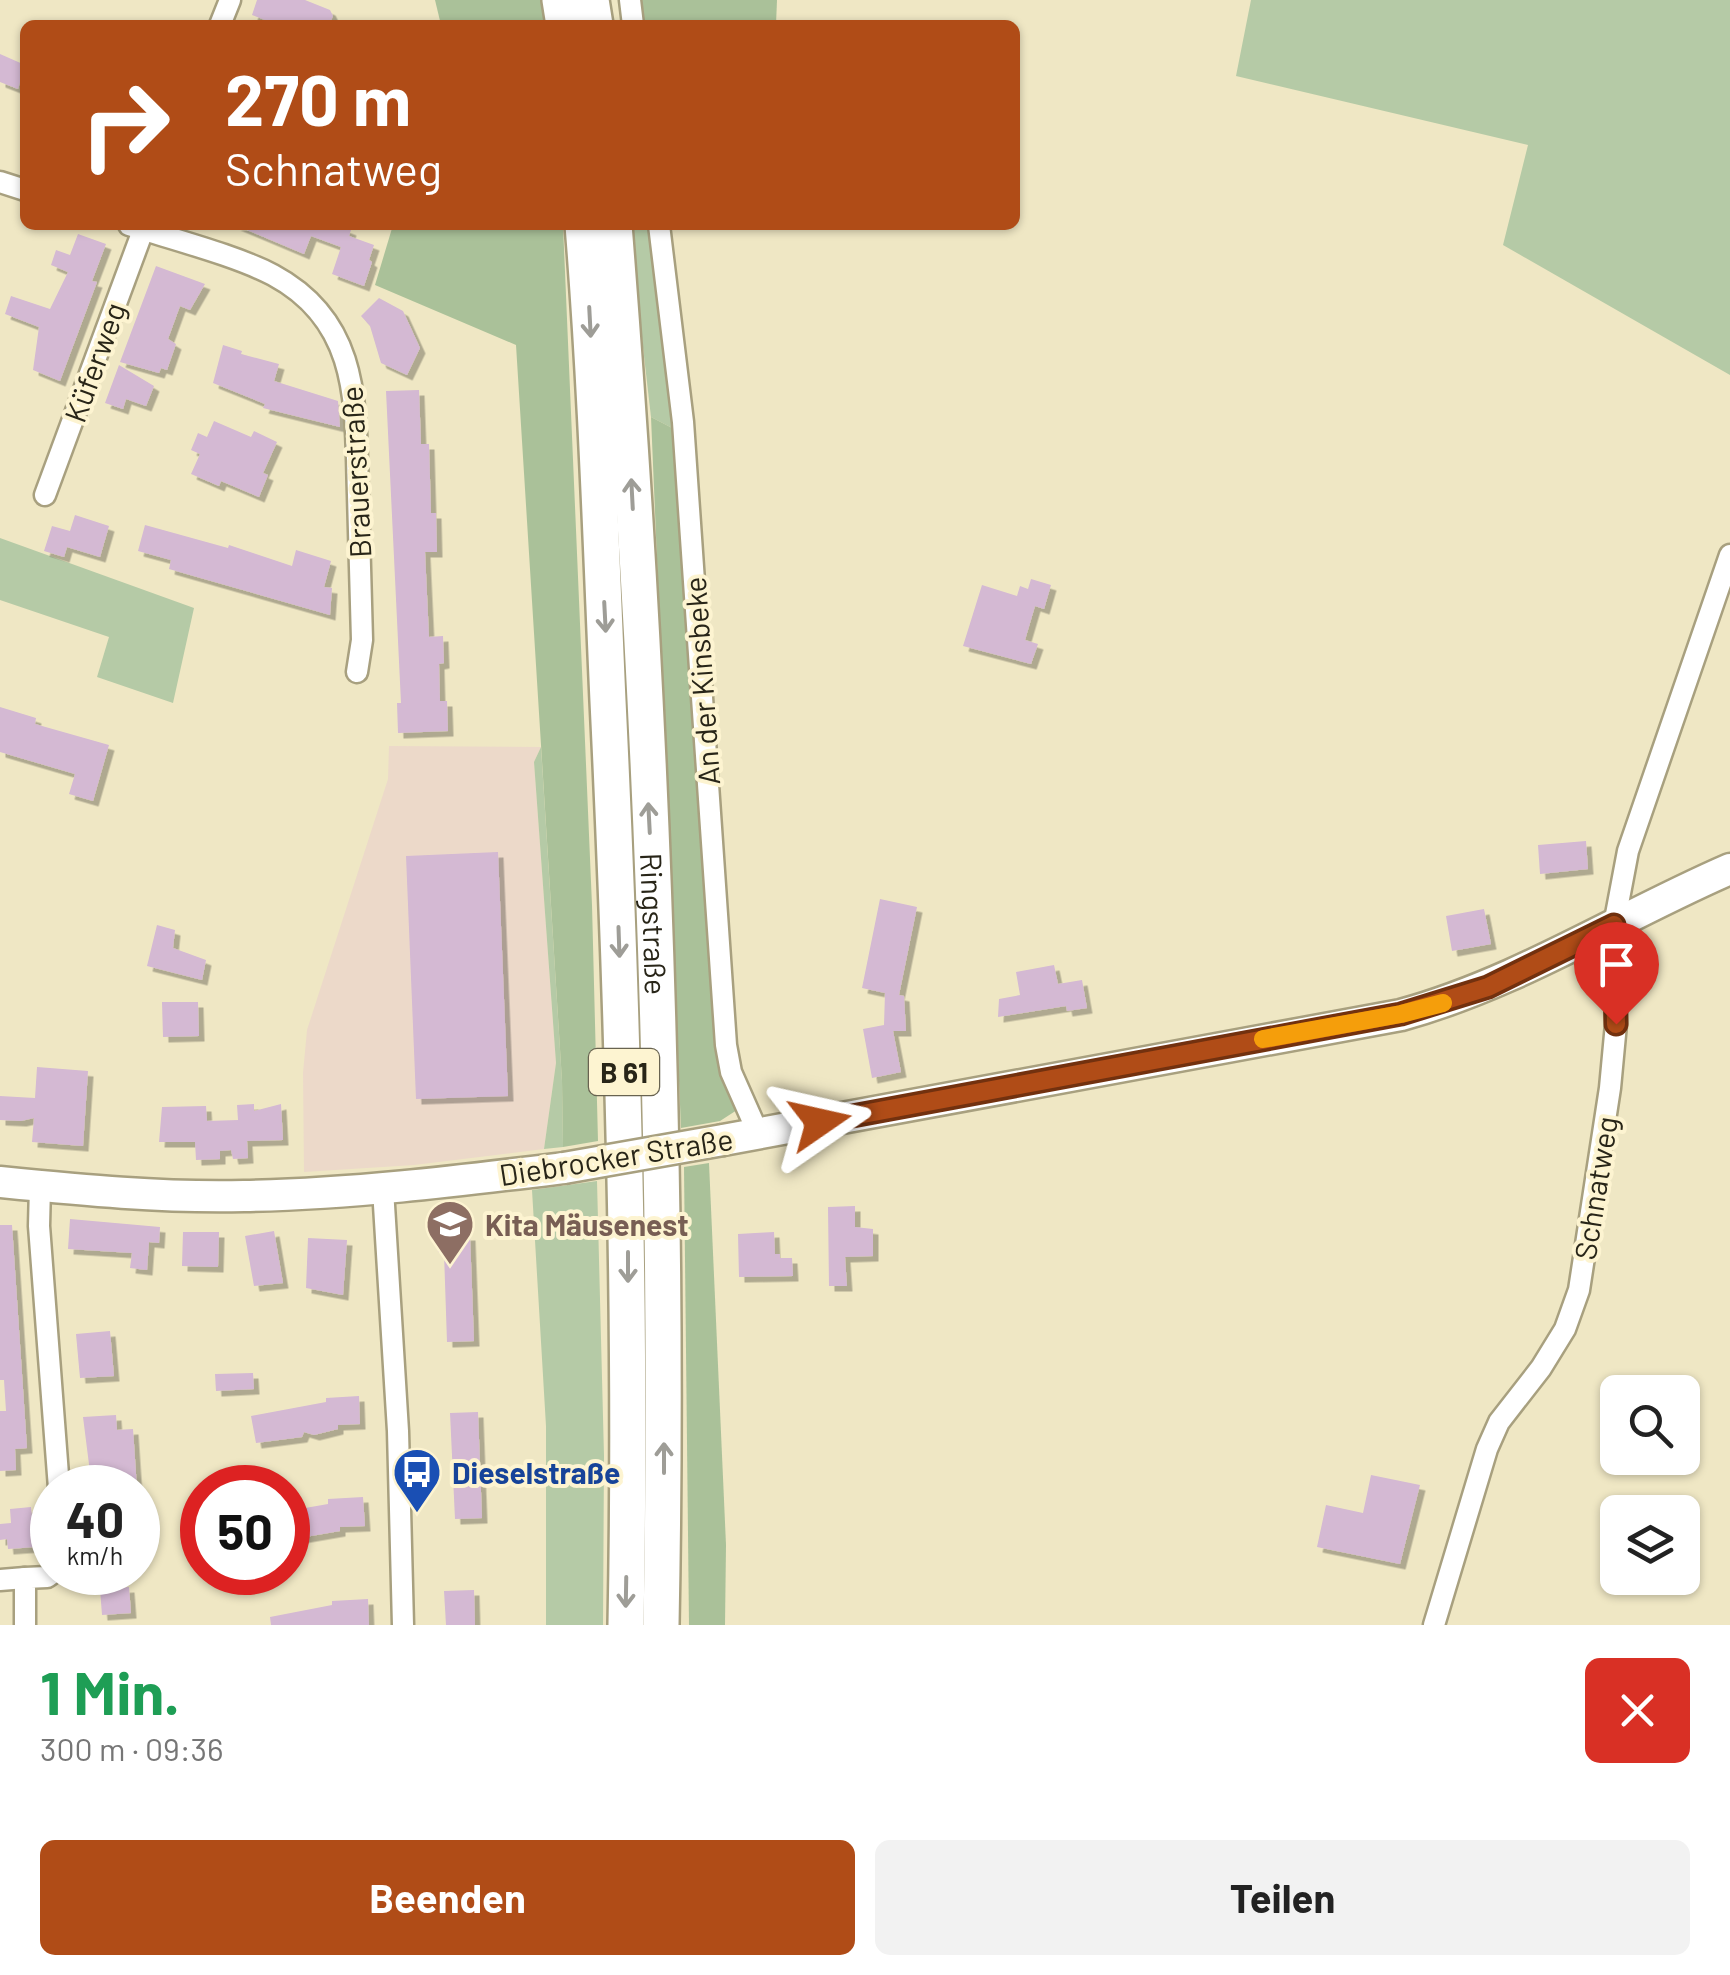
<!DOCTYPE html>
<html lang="de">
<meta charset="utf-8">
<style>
:root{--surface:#fff;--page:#f2f2f2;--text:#222;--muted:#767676;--accent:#b04c17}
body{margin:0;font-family:Barlow,sans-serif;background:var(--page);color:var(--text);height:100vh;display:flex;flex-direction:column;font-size:38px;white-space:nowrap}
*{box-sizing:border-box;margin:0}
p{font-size:32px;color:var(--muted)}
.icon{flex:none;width:55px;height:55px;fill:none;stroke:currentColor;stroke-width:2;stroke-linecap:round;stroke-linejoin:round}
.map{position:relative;height:1625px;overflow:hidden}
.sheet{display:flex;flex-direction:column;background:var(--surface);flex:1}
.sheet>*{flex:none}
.top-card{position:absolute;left:20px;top:20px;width:1000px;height:210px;border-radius:15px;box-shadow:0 2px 8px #0004;background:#b04c17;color:#fff;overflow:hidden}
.buttons{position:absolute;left:1600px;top:1375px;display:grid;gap:20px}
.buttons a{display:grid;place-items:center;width:100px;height:100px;border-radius:15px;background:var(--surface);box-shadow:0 2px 8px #0004;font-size:50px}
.speed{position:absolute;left:30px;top:1465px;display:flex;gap:20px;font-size:50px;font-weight:700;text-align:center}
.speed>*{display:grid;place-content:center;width:130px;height:130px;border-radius:50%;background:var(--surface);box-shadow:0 2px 8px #0004;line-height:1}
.speed small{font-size:25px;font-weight:400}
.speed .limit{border:15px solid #d22;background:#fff;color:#111}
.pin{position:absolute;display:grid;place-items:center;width:85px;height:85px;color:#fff;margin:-102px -42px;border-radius:50% 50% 50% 0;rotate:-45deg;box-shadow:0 0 10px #0007}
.pin .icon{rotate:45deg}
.me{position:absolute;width:110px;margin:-55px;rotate:79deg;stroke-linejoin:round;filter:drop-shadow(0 0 8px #0008)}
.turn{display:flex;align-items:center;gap:35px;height:210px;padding:0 40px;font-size:45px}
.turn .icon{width:130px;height:130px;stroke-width:2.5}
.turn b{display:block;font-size:70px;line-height:85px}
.round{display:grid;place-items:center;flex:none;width:105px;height:105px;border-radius:15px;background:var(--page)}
.summary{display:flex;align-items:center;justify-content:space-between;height:170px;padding:0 40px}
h1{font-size:60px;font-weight:700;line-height:75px;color:#1e9e55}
.primary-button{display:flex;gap:20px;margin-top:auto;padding:20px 40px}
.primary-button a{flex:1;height:115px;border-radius:15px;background:var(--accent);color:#fff;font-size:40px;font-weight:700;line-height:115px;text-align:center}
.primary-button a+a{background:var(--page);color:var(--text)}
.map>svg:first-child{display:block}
.industrial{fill:#ecd9c9}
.green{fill:#b5caa6}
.forest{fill:#aac199}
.building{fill:#d4b9d3;filter:url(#shadow)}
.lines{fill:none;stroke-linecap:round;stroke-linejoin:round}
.minor-casing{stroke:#a8a07f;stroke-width:25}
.secondary-casing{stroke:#a8a07f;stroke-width:35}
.trunk-casing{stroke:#a8a07f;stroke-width:40}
.minor{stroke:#fff;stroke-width:20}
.secondary{stroke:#fff;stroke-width:30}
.trunk{stroke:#fff;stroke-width:35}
.secondary-bridge-casing{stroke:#a8a07f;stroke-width:35;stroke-linecap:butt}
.secondary-bridge{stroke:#fff;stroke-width:30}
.oneway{stroke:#9e9d97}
.route-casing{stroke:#72310f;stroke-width:25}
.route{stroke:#b04c17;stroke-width:18}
.slow{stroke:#f59e0b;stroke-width:18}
.labels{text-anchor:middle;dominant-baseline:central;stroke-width:8;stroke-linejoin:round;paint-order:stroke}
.shield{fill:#fdf4d1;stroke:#686350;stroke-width:2.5}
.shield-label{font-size:28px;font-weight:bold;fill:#282518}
.street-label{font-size:30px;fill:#282518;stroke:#fdf4d1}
.education-label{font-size:30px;font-weight:bold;fill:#785e54;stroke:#fdf4d1;text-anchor:start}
.transit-label{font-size:30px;font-weight:bold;fill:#164399;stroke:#fdf4d1;text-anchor:start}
</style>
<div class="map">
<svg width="1730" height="1625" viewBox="0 0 1730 1625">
<defs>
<filter id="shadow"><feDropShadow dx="5.5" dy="5.5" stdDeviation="0" flood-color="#0004"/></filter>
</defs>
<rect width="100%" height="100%" fill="#efe7c4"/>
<path class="industrial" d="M 389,746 L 541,747 L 534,762 L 556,1063 L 544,1149 L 414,1165 L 304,1172 L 303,1073 L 307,1030 L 388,779 Z"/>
<g class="green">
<path d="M 1251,0 L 1730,0 L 1730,375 L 1503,245 L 1528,145 L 1236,76 Z"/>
<path d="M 629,225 L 651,225 L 676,430 L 651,417 Z"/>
<path d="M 0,538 L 194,608 L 173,703 L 97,677 L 109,637 L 0,600 Z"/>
<path d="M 541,747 L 562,1081 L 563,1147 L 544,1149 L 556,1063 L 534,762 Z"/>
<path d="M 597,1181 L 604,1456 L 603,1625 L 546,1625 L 546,1426 L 532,1190 Z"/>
</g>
<g class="forest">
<path d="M 435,0 L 542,0 L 545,25 L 441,25 Z"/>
<path d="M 640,0 L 777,0 L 776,25 L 643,25 Z"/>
<path d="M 393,225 L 563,225 L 592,905 L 598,1141 L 563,1147 L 562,1081 L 516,345 L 375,285 Z"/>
<path d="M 651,417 L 676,430 L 709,958 L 724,1076 L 737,1110 L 720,1121 L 681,1128 Z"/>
<path d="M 709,1163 L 726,1545 L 725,1625 L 689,1625 L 684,1167 Z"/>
</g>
<g class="building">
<path d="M 257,0 L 305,0 L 330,10 L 333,16 L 329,25 L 278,25 L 252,15 Z"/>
<path d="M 0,54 L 25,65 L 18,89 L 0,82 Z"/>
<path d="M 235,225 L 338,225 L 351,230 L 349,236 L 374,245 L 369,260 L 372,262 L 364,286 L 332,274 L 341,247 L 311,236 L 304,254 Z"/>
<path d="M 78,234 L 106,244 L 92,281 L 97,282 L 60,381 L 33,370 L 39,327 L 5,314 L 11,296 L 50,309 L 68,272 L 51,265 L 56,250 L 70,255 Z"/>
<path d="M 156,266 L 205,284 L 190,310 L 180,306 L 168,339 L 176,344 L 167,370 L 161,368 L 159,373 L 120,362 Z"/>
<path d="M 379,298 L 403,311 L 420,348 L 407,375 L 381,363 L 370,326 L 361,316 Z"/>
<path d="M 223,345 L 242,351 L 241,354 L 279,364 L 274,381 L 338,401 L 340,427 L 263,408 L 265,404 L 213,383 Z"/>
<path d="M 119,365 L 154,386 L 146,406 L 126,399 L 123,409 L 105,403 Z"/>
<path d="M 419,390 L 421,444 L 429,444 L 431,513 L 436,513 L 437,552 L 425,552 L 429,637 L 443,636 L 444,663 L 439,664 L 440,701 L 447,701 L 448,731 L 398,733 L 397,703 L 401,703 L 386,391 Z"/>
<path d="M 214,421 L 251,437 L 254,431 L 277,442 L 263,473 L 268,475 L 259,497 L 221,481 L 219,486 L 191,474 L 200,454 L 191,450 L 198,433 L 207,437 Z"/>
<path d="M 75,515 L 109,526 L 100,557 L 67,547 L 64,557 L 44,551 L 52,526 L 70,531 Z"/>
<path d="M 145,525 L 228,548 L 229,545 L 292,566 L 296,550 L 331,561 L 324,587 L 332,588 L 330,615 L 169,569 L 171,560 L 138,551 Z"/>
<path d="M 1031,579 L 1051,585 L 1044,609 L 1035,606 L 1025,640 L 1038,644 L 1031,664 L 963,646 L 982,585 L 1017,596 L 1020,586 L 1028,589 Z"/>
<path d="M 0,707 L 36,718 L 35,724 L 109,745 L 93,801 L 69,794 L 75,774 L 0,752 Z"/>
<path d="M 1586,841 L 1588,869 L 1540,874 L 1538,845 Z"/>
<path d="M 498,852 L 508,1096 L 416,1099 L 406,856 Z"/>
<path d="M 880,899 L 917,907 L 899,995 L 904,996 L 906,1031 L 893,1031 L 901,1072 L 872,1078 L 863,1029 L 884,1025 L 885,993 L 862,988 Z"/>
<path d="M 1484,909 L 1491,944 L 1452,951 L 1446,916 Z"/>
<path d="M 157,925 L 175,930 L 173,948 L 206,960 L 202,980 L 147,966 Z"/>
<path d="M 1054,965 L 1058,984 L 1082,980 L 1087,1008 L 1067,1011 L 1066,1006 L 998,1017 L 999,999 L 1020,995 L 1016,972 Z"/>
<path d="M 162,1002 L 198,1002 L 199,1036 L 163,1037 Z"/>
<path d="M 37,1067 L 88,1071 L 83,1146 L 32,1142 L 34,1118 L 21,1121 L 0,1120 L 0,1096 L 35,1098 Z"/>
<path d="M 254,1104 L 254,1111 L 281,1104 L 283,1140 L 247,1141 L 248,1158 L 233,1159 L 231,1150 L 220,1151 L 220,1159 L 196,1160 L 195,1142 L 159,1142 L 162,1107 L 206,1106 L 207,1121 L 238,1120 L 237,1105 Z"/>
<path d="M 855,1206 L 855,1227 L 873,1229 L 873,1256 L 845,1257 L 847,1286 L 829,1286 L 828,1207 Z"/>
<path d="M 70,1219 L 160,1227 L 159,1243 L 149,1242 L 147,1270 L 130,1268 L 132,1253 L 68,1249 Z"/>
<path d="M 0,1225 L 12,1225 L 27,1448 L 15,1449 L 16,1470 L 0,1471 L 0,1411 L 6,1411 L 4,1380 L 0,1380 Z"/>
<path d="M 274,1231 L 283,1283 L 254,1286 L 245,1236 Z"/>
<path d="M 183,1232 L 219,1232 L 218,1267 L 182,1266 Z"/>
<path d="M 774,1232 L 775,1254 L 780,1254 L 780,1258 L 792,1258 L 793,1276 L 739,1277 L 738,1234 Z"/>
<path d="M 470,1235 L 474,1341 L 447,1342 L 444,1253 L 438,1252 L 437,1236 Z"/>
<path d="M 308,1238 L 347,1240 L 343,1295 L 306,1288 Z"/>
<path d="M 110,1331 L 114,1376 L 80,1378 L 76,1334 Z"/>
<path d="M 253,1373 L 254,1389 L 216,1391 L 215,1374 Z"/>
<path d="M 359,1396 L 360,1424 L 338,1425 L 338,1429 L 314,1435 L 304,1432 L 302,1437 L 256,1443 L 251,1416 L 326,1402 L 326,1398 Z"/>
<path d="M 478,1412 L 482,1518 L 455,1519 L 450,1413 Z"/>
<path d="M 116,1415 L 117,1430 L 133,1429 L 137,1488 L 92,1488 L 83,1417 Z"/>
<path d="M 1371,1475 L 1420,1485 L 1400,1564 L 1317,1547 L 1326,1505 L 1363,1513 Z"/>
<path d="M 363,1497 L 365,1526 L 340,1527 L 340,1531 L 288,1540 L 288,1511 L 328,1504 L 328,1499 Z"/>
<path d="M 31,1507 L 35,1547 L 8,1549 L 7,1539 L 0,1540 L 0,1524 L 11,1523 L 10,1509 Z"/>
<path d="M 129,1587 L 131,1613 L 102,1615 L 100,1589 Z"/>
<path d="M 474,1590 L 475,1625 L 446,1625 L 444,1591 Z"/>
<path d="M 368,1599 L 369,1625 L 271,1625 L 270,1617 L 332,1605 L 332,1601 Z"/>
</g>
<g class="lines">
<g class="minor-casing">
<g id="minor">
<path d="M 630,0 L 633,25"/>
<path d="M 220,25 L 230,0"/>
<path d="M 0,182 L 25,190"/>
<path d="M 129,225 C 171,239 235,255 273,275 C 362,323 355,407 358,495 C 359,543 361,592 362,640 L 357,672"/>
<path d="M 659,225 L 683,422 L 726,1045 L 731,1072 L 758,1133"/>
<path d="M 45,495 L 145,225"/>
<path d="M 40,1186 L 39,1226 L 59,1488"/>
<path d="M 383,1189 L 398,1431 L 403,1625"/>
<path d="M 0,1580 L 25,1578"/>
<path d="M 25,1625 L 25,1578 L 47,1577 L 54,1572"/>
<path d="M 1434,1625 L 1487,1449 L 1499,1422 L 1541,1368 L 1565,1329 L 1579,1290 L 1610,1088 L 1616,1024 L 1614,925 L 1628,851 L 1730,555"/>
</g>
</g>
<g class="secondary-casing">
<g id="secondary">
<path d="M 723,1140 L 1401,1015 C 1518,983 1619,917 1730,869"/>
<path d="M 0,1182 C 81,1190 163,1198 244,1196 C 352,1194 457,1181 564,1168"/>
</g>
</g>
<g class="trunk-casing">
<g id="trunk">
<path d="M 560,0 L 564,25"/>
<path d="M 591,0 L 595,25"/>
<path d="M 583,225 C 596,383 601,543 608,701 C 623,1009 632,1317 626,1625"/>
<path id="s1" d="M 614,225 C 651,690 670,1158 661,1625"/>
</g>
</g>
<use href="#minor" class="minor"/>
<use href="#secondary" class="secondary"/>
<use href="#trunk" class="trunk"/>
<g class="secondary-bridge-casing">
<path id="secondary-bridge" d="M 564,1168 L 723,1140"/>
</g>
<use href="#secondary-bridge" class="secondary-bridge"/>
</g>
<defs><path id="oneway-shaft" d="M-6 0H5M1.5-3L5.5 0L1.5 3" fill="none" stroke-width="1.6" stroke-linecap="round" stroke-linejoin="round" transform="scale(2.5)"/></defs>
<g class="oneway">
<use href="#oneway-shaft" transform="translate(590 322) rotate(87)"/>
<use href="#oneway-shaft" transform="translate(632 494) rotate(-93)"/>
<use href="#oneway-shaft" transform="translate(605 617) rotate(87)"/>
<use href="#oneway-shaft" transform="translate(649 818) rotate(-93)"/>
<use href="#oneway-shaft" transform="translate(619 942) rotate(88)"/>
<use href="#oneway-shaft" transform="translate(628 1267) rotate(90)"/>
<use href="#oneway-shaft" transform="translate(664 1458) rotate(-90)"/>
<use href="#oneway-shaft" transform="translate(626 1592) rotate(91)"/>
</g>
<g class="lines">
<g class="route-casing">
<path id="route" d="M 820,1122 L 1401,1014 L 1488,987 L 1614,925 L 1616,1024"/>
</g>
<use href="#route" class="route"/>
<path class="slow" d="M 1263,1039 L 1401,1014 L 1443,1003"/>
</g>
<defs>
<g id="school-pin" transform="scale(2.5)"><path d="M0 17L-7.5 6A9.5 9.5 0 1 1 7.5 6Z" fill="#8d6e63" stroke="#fdf4d1"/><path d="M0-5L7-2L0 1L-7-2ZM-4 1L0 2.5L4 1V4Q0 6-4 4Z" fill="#fff"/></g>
<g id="bus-pin" transform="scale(2.5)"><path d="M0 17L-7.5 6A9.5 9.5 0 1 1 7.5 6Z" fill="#1a4fb4" stroke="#fdf4d1"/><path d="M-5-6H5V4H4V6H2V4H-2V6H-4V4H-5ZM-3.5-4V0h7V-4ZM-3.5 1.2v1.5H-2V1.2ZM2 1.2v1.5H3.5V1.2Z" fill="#fff"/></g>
</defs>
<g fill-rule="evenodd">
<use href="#school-pin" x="450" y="1224"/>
<use href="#bus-pin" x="417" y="1472"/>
</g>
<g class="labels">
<rect class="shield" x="589" y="1049" width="70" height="46" rx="8"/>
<g class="shield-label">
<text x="624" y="1072">B 61</text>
</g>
<g class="street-label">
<text transform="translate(94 362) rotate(-70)">Küferweg</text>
<text transform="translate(355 472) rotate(-93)">Brauerstraße</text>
<text transform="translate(701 681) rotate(-94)">An der Kinsbeke</text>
<text stroke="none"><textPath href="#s1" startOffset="700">Ringstraße</textPath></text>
<text transform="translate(616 1156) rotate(-9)">Diebrocker Straße</text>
<text transform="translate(1595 1188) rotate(-81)">Schnatweg</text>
</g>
<g class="education-label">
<text x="485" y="1224">Kita Mäusenest</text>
</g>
<g class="transit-label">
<text x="452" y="1472">Dieselstraße</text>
</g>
</g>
</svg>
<div class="buttons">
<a><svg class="icon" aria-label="search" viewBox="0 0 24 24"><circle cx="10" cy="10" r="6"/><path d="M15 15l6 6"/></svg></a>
<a><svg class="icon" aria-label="layers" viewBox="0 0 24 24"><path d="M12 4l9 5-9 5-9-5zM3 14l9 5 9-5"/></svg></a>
</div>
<div class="speed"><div>40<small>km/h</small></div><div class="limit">50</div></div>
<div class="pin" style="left:1616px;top:1024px;background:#d93025"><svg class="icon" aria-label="arrive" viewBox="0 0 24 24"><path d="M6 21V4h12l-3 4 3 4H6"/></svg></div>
<svg class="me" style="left:820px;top:1122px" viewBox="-20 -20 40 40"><path d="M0-17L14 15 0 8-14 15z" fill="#b04c17" stroke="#fff" stroke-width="4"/></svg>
<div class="top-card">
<div class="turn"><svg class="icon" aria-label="right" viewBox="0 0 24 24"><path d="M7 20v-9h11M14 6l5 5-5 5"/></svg><div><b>270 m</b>Schnatweg</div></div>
</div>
</div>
<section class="sheet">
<div class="summary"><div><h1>1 Min.</h1><p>300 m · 09:36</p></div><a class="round" style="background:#d93025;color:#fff"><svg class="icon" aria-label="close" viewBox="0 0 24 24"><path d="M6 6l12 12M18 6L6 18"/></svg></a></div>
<div class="primary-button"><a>Beenden</a><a>Teilen</a></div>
</section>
